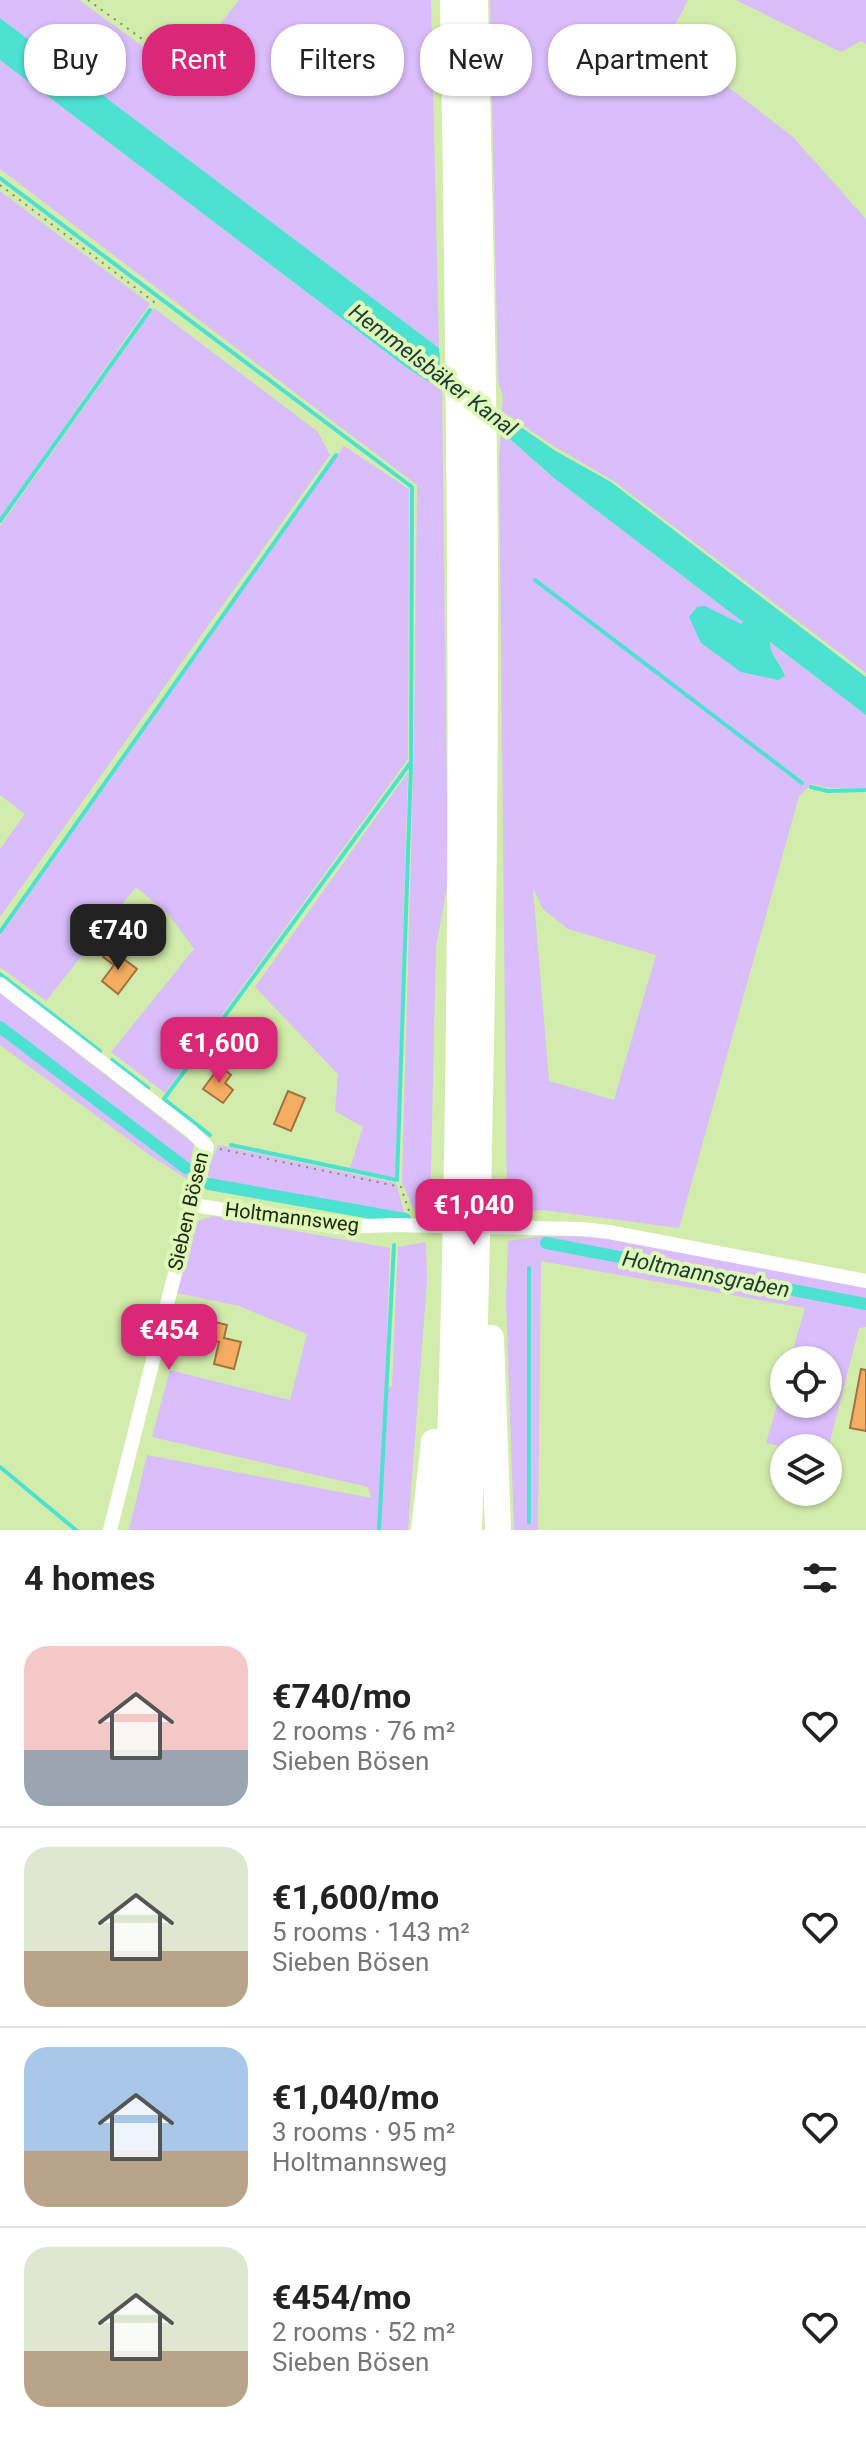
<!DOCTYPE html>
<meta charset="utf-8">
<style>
:root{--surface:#fff;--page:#f2f2f2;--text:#222;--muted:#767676;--line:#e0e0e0;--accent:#db2777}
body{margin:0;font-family:Roboto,sans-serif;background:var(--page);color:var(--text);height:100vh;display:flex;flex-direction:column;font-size:30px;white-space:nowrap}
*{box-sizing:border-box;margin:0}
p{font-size:26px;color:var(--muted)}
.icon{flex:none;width:44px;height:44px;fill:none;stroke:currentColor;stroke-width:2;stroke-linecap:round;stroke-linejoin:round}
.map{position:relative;height:1530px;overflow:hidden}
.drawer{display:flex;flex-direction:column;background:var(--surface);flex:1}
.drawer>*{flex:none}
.banner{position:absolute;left:24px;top:24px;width:818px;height:72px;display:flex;gap:16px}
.tools{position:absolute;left:770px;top:1346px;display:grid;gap:16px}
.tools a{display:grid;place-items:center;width:72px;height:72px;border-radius:50%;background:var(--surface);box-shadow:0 2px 6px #0004;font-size:40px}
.price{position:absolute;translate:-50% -68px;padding:0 18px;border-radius:16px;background:var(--accent);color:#fff;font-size:26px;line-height:52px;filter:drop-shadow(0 2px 4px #0008)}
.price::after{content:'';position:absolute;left:50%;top:48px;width:24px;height:18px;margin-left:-12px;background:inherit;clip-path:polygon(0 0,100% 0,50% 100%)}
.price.on{background:#222;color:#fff}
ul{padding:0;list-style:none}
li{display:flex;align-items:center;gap:24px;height:200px;padding:0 24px}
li+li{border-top:2px solid var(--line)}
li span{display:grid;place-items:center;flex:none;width:224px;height:160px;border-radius:24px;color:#555}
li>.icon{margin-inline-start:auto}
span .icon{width:96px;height:96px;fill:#fffc;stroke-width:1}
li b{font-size:34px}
h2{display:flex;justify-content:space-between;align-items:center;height:96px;padding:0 24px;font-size:34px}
.chip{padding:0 28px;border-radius:32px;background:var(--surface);box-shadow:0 2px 6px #0004;font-size:28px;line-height:72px}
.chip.on{background:var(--accent);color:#fff}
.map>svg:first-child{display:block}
.green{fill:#dabdfb;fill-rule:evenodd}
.water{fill:#4de1d2}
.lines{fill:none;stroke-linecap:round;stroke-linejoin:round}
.stream{stroke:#4de1d2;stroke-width:4}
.canal{stroke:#4de1d2;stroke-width:12}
.building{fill:#f5ad62;stroke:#a27342;stroke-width:2}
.path{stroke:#7f9163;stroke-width:2;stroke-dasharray:2 6;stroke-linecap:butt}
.street{stroke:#fff;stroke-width:14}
.highway{stroke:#fff;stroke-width:26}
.labels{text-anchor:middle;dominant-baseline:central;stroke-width:8;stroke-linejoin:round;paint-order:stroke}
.street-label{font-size:20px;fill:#202810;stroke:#dff9b8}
.water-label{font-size:22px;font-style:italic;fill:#213a37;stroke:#dff9b8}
</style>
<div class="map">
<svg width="866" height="1530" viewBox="0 0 866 1530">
<rect width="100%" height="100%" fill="#d2ecab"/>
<path class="green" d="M0,0H79L181,74L239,0H431L439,348L0,18Z
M490,0H688L667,40L792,136L866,219V673L615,482L552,445L502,411L503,396L498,381Z
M736,0H866V44L861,41L841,52Z
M0,60L407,368L442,390L448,880L436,947L430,1210L417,1216L402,1183L414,741L417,485L0,169Z
M0,191L150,304L0,518Z
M154,308L318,432L330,455L0,917V849L25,814L0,795V526Z
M501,431L554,478L743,622L741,624L726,618L741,672L785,676C781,662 771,655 768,641L866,715V788H830L812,784L799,796L679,1228L543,1210L507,1213L499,458ZM533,888L543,909L568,929L656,955L614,1100L549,1081Z
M344,446L409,489L408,759L165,1093L111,1052L194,949L170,916L136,887L46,1001L0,967V936Z
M408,772L396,1178L350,1168L363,1127L335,1111L338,1074L255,987Z
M0,993L194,1144L187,1179L151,1156L0,1045Z
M218,1145L396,1183L405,1215L212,1180L206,1173Z
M213,1216L390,1248L385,1390L392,1386L398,1247L426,1242L427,1281L408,1530H129L147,1455L371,1498L368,1487L152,1437L170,1370L290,1400L307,1334L239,1306L177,1293L198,1221Z
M542,1236L603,1237L866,1286V1327L859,1328L828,1449L787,1448L766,1443L784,1381V1404H828V1360H790L805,1308L541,1261L538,1530H514L506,1300L508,1241Z"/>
<path class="water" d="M0,18L439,348L442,390L407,368L0,60Z
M501,413L554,450L611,482L866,677V715L770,642C769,654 781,663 785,676L778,680L741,672L701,643L689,617L697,607L705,606L741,624L743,622L554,478L501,431Z"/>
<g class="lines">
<path class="stream" d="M0,178L412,487L411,762L164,1099L210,1135
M0,521L150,310
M535,580L802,783
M811,787L828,791L866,790
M0,932L336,455
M0,974L100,1051
M112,1060L148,1088
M231,1145L397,1180L411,765
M0,1467L76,1530
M529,1522V1268
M379,1530L394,1245"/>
<path class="canal" d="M0,1027L186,1168
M209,1184L405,1219
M546,1243L866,1304"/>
</g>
<path class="building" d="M132,909L149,921L133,942L116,930Z
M109,948L137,969L118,994L102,981L114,965L103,957Z
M220,1066L231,1075L225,1083L233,1090L223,1103L203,1089Z
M288,1091L305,1098L291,1131L274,1124Z
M215,1322L227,1325L224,1338L241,1342L234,1369L214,1364L219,1342L211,1340Z
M861,1369L866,1370V1431L850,1428Z"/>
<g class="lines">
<path class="path" d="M88,0L163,54
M0,185L158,305
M220,1149L401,1187L410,1214"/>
<path class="street" d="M0,984L191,1131L207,1147L110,1530
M193,1205L339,1227L394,1225L582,1229L609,1232L866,1281"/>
<path class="highway" d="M491,1338L498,1530
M424,1530L434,1442
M447,1530C466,1020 462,510 453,0
M469,1530C479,1207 486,884 485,561C484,374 479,187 475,0"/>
</g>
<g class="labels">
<g class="street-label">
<text transform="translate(188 1211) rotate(-77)">Sieben Bösen</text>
<text transform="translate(292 1217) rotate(7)">Holtmannsweg</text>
</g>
<g class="water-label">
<text transform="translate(433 370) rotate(37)">Hemmelsbäker Kanal</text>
<text transform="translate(706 1274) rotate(11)">Holtmannsgraben</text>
</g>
</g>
</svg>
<div class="tools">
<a><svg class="icon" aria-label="locate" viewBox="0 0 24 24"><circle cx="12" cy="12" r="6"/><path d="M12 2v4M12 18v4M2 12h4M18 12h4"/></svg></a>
<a><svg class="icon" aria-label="layers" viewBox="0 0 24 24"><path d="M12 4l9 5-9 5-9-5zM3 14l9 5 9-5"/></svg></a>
</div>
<b class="price on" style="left:118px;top:972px">€740</b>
<b class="price" style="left:219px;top:1085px">€1,600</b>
<b class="price" style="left:474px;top:1247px">€1,040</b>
<b class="price" style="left:169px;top:1372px">€454</b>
<div class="banner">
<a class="chip">Buy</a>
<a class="chip on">Rent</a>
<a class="chip">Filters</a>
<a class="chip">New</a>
<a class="chip">Apartment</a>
</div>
</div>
<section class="drawer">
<h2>4 homes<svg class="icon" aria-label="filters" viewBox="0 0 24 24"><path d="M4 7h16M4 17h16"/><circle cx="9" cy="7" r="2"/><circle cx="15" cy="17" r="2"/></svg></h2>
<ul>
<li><span style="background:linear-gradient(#f6c9c9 65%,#9aa5b1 0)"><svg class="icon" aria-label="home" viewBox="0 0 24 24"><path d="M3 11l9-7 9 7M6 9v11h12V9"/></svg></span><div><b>€740/mo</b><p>2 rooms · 76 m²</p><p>Sieben Bösen</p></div><svg class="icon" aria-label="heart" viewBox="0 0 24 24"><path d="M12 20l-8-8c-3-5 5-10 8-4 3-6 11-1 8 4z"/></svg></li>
<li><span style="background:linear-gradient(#dfe7d0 65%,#b9a48a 0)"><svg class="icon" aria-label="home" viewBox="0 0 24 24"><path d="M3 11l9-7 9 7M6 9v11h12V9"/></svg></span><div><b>€1,600/mo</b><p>5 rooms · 143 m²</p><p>Sieben Bösen</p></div><svg class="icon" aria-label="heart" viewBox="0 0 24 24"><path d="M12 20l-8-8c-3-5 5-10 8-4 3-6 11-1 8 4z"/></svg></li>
<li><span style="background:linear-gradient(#a9c7e8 65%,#b9a48a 0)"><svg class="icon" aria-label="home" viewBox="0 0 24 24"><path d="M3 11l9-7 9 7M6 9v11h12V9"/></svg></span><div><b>€1,040/mo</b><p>3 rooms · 95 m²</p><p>Holtmannsweg</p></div><svg class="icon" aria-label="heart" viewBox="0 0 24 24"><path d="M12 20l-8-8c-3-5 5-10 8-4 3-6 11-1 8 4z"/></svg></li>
<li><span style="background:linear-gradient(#dfe7d0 65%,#b9a48a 0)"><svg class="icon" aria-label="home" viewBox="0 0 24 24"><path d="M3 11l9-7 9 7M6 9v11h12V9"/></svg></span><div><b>€454/mo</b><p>2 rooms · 52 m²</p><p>Sieben Bösen</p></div><svg class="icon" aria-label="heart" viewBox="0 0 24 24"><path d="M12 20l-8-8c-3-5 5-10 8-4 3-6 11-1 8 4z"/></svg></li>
</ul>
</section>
